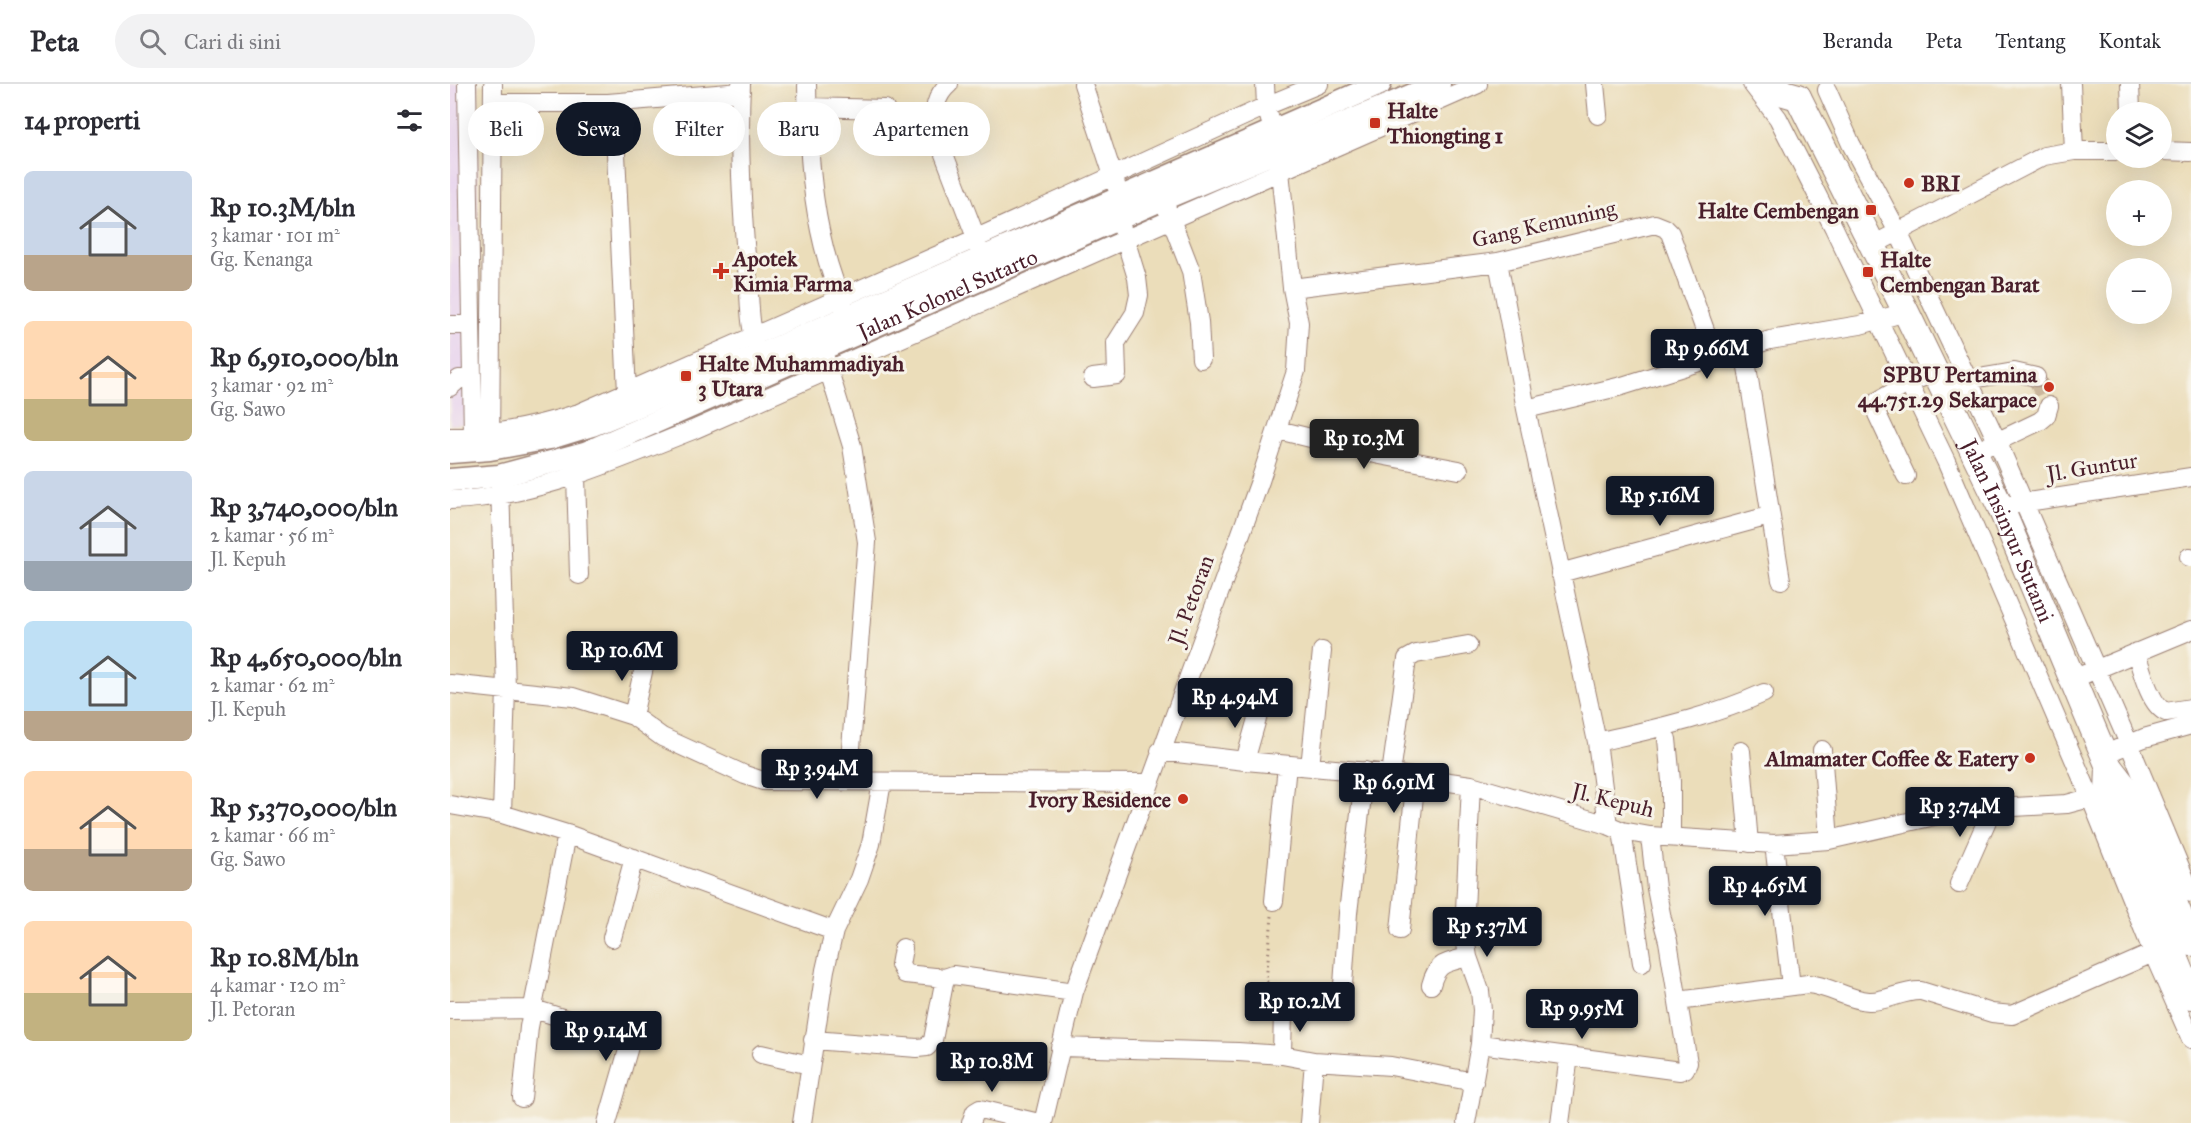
<!DOCTYPE html>
<html lang="id">
<meta charset="utf-8">
<style>
:root{--surface:#fff;--page:#f2f2f3;--text:#2b2b33;--muted:#7c7c81;--line:#e1e1e2;--accent:#111827}
body{margin:0;font-family:"IM FELL Great Primer",serif;background:var(--page);color:var(--text);height:100vh;display:flex;flex-direction:column;font-size:22px;white-space:nowrap}
*{box-sizing:border-box;margin:0}
p{font-size:20px;color:var(--muted)}
.icon{flex:none;width:33px;height:33px;fill:none;stroke:currentColor;stroke-width:2;stroke-linecap:round;stroke-linejoin:round}
.map{position:relative;flex:1;overflow:hidden}
.side{display:flex;flex-direction:column;background:var(--surface);width:450px}
.side>*{flex:none}
.banner{position:absolute;left:18px;top:18px;width:570px;height:54px;display:flex;gap:12px}
.buttons{position:absolute;left:1656px;top:18px;display:grid;gap:12px}
.buttons a{display:grid;place-items:center;width:66px;height:66px;border-radius:50%;background:var(--surface);box-shadow:0 6px 24px #0002;font-size:30px}
.price{position:absolute;translate:-50% -51px;padding:0 14px;border-radius:6px;background:var(--accent);color:#fff;font-size:20px;line-height:39px;filter:drop-shadow(0 2px 3px #0008)}
.price::after{content:'';position:absolute;left:50%;top:36px;width:18px;height:14px;margin-left:-9px;background:inherit;clip-path:polygon(0 0,100% 0,50% 100%)}
.price.on{background:#222;color:#fff}
ul{padding:0;list-style:none}
li{display:flex;align-items:center;gap:18px;height:150px;padding:0 24px}
li span{display:grid;place-items:center;flex:none;width:168px;height:120px;border-radius:9px;color:#555}
li>.icon{margin-inline-start:auto}
span .icon{width:72px;height:72px;fill:#fffc;stroke-width:1}
li b{font-size:26px}
h2{display:flex;justify-content:space-between;align-items:center;height:72px;padding:0 24px;font-size:26px}
.chip{padding:0 21px;border-radius:27px;background:var(--surface);box-shadow:0 6px 24px #0002;font-size:21px;line-height:54px}
.chip.on{background:var(--accent);color:#fff}
header{display:flex;align-items:center;gap:36px;box-sizing:border-box;height:84px;padding:0 30px;background:var(--surface);border-bottom:2px solid var(--line)}
header strong{font-size:28px}
nav{display:flex;gap:33px;margin-inline-start:auto;font-size:21px}
.search{width:420px;height:54px;background:var(--page);display:flex;align-items:center;gap:15px;box-sizing:border-box;padding:0 21px;border-radius:33px;color:var(--muted);font-size:22px}
main{display:flex;flex:1;min-height:0}
.map>svg:first-child{display:block}
.built{fill:#e7d2ef}
.lines{fill:none;stroke-linecap:round;stroke-linejoin:round}
.minor-tunnel{stroke:#cbb79d;stroke-width:18;stroke-dasharray:18 9;stroke-linecap:butt}
.minor-casing{stroke:#9a7e72;stroke-width:20}
.major-casing{stroke:#9a7e72;stroke-width:25}
.highway-casing{stroke:#9a7e72;stroke-width:28}
.path{stroke:#9a7e72;stroke-width:3;stroke-dasharray:1.5 4.5;stroke-linecap:butt}
.minor{stroke:#fff;stroke-width:18}
.major{stroke:#fff;stroke-width:22}
.highway{stroke:#fff;stroke-width:26}
.poi-dot{fill:#c8321e;stroke:#f7f3e8;stroke-width:2}
.labels{text-anchor:middle;dominant-baseline:central;stroke-width:6;stroke-linejoin:round;paint-order:stroke}
.poi-label{font-size:22px;font-weight:bold;fill:#4a1f2b;stroke:#f7f3e8;text-anchor:start}
.street-label{font-size:22px;fill:#4a1f2b;stroke:#f7f3e8}
</style>
<header>
<strong>Peta</strong>
<div class="search"><svg class="icon" aria-label="search" viewBox="0 0 24 24"><circle cx="10" cy="10" r="6"/><path d="M15 15l6 6"/></svg>Cari di sini</div>
<nav><a>Beranda</a><a>Peta</a><a>Tentang</a><a>Kontak</a></nav>
</header>
<main>
<section class="side">
<h2>14 properti<svg class="icon" aria-label="filters" viewBox="0 0 24 24"><path d="M4 7h16M4 17h16"/><circle cx="9" cy="7" r="2"/><circle cx="15" cy="17" r="2"/></svg></h2>
<ul>
<li><span style="background:linear-gradient(#c9d6e8 70%,#b9a48a 0)"><svg class="icon" aria-label="home" viewBox="0 0 24 24"><path d="M3 11l9-7 9 7M6 9v11h12V9"/></svg></span><div><b>Rp 10.3M/bln</b><p>3 kamar · 101 m²</p><p>Gg. Kenanga</p></div></li>
<li><span style="background:linear-gradient(#ffd9b3 65%,#c2b280 0)"><svg class="icon" aria-label="home" viewBox="0 0 24 24"><path d="M3 11l9-7 9 7M6 9v11h12V9"/></svg></span><div><b>Rp 6,910,000/bln</b><p>3 kamar · 92 m²</p><p>Gg. Sawo</p></div></li>
<li><span style="background:linear-gradient(#c9d6e8 75%,#9aa5b1 0)"><svg class="icon" aria-label="home" viewBox="0 0 24 24"><path d="M3 11l9-7 9 7M6 9v11h12V9"/></svg></span><div><b>Rp 3,740,000/bln</b><p>2 kamar · 56 m²</p><p>Jl. Kepuh</p></div></li>
<li><span style="background:linear-gradient(#bfe0f5 75%,#b9a48a 0)"><svg class="icon" aria-label="home" viewBox="0 0 24 24"><path d="M3 11l9-7 9 7M6 9v11h12V9"/></svg></span><div><b>Rp 4,650,000/bln</b><p>2 kamar · 62 m²</p><p>Jl. Kepuh</p></div></li>
<li><span style="background:linear-gradient(#ffd9b3 65%,#b9a48a 0)"><svg class="icon" aria-label="home" viewBox="0 0 24 24"><path d="M3 11l9-7 9 7M6 9v11h12V9"/></svg></span><div><b>Rp 5,370,000/bln</b><p>2 kamar · 66 m²</p><p>Gg. Sawo</p></div></li>
<li><span style="background:linear-gradient(#ffd9b3 60%,#c2b280 0)"><svg class="icon" aria-label="home" viewBox="0 0 24 24"><path d="M3 11l9-7 9 7M6 9v11h12V9"/></svg></span><div><b>Rp 10.8M/bln</b><p>4 kamar · 120 m²</p><p>Jl. Petoran</p></div></li>
</ul>
</section>
<div class="map">
<svg width="1741" height="1039" viewBox="0 0 1741 1039">
<rect width="100%" height="100%" fill="#f7f3e8"/>
<filter id="ink" filterUnits="userSpaceOnUse"><feTurbulence type="fractalNoise" baseFrequency=".0167" numOctaves="2"/><feDisplacementMap in="SourceGraphic" scale="12" xChannelSelector="R" yChannelSelector="G"/><feConvolveMatrix kernelMatrix="1 2 1 2 8 2 1 2 1" color-interpolation-filters="sRGB"/></filter>
<filter id="wash" filterUnits="userSpaceOnUse"><feTurbulence type="fractalNoise" baseFrequency=".008" numOctaves="4" result="noise"/><feDisplacementMap in="SourceGraphic" scale="24" xChannelSelector="R" yChannelSelector="G"/><feGaussianBlur stdDeviation="1.35" result="paint"/><feColorMatrix in="noise" values="0 0 0 0 0 0 0 0 0 0 0 0 0 0 0 0 0 1.4 0 .05"/><feComposite in="paint" operator="in"/></filter>
<g filter="url(#wash)">
<rect width="100%" height="100%" fill="#ebddba"/>
<path class="built" d="M0,0H28L27,339L0,341Z"/>
</g>
<g filter="url(#ink)">
<g class="lines">
<path class="minor-tunnel" d="M1586,293L1599,322"/>
<g class="minor-casing">
<path id="minor" d="M17,0L23,352
M291,0C288,65 292,130 298,195C300,217 299,242 307,263
M357,0C358,75 363,155 395,224
M499,0C485,12 484,26 484,44L530,164
M633,0L667,104
M815,0L816,22L823,46
M1145,0L1148,31
M1302,0L1328,34L1384,144L1496,377L1641,715L1703,869L1741,955
M1621,0L1624,67
M1680,0L1681,28
M1377,6L1401,60L1448,148L1547,357L1679,660L1741,809
M43,19H158L291,8
M357,23L435,25
M1712,67L1741,68
M166,69L177,309L182,319
M717,125L741,187L749,238L751,275
M1421,162L1594,72L1624,67H1666
M1048,178L1076,325L1147,658L1158,741
M842,204L1048,178L1205,140L1215,144L1220,149L1265,274
M0,241H20
M1294,264L1331,496
M375,274L402,362L417,458L401,664
M643,294L667,291L666,259L685,229L689,211L687,194L672,145
M1505,298L1564,288L1586,293
M0,303L9,295L22,294
M1076,325L1172,302L1320,256L1410,241L1456,228
M828,346L930,371L1009,386
M0,353C46,351 85,343 129,329L527,154L816,22L869,0
M40,363L43,0
M1523,369L1590,337L1596,332L1599,322
M126,392L129,491
M1456,392L1427,330L1428,317L1459,299L1485,288
M0,416C85,414 164,377 243,346L1028,0
M1564,420L1741,393
M1739,473H1741
M1110,489L1319,432
M1686,568C1691,584 1700,622 1716,628L1741,624
M1635,590L1741,546
M0,600L123,613L183,632L212,653L295,691L313,697L699,699
M183,632L197,570
M1217,655L1221,697V753
M1147,658C1203,645 1261,633 1314,609
M1372,666L1379,756
M710,667L795,677L941,690L1021,701L1158,741L1172,747L1200,752L1324,760L1379,756L1511,726L1617,720L1651,711
M1291,667L1299,759
M1655,670L1694,654L1741,641
M795,677L810,624
M860,683L872,567
M941,690L957,575L966,570L1018,561
M0,721L52,730L56,605L50,400
M52,730L117,750L384,847
M1172,747L1192,879
M1324,760L1341,902
M1509,800L1543,723
M824,817L837,681
M950,846L966,693
M162,854L184,774
M453,864L450,881L455,890L495,894L503,891L624,908
M893,901L898,829L915,687
M981,901C987,878 996,879 1018,873
M1228,917L1358,900C1380,902 1398,916 1419,917C1437,918 1452,906 1471,907L1542,929L1562,931L1712,865
M0,926L84,925L182,956
M363,956L467,964L477,963L483,956L495,894
M1030,960L1230,987L1235,985L1238,979L1218,857L1212,835L1206,804L1200,752
M610,963L788,968L832,971L864,977L941,982L1024,998
M311,970L360,981
M832,971L833,926
M72,1014L79,943L117,750
M157,1039L180,959L182,956L193,953
M352,1039L375,886L384,847L409,795L421,760L432,698
M521,1039L525,1028L530,1025L589,1039
M593,1039L624,908L810,397L846,287L849,239L842,204L830,87L826,77
M859,1039L864,977
M1016,1039L1030,960L1032,926L1030,907L1018,873L1014,847L1021,701
M1110,1039L1119,972"/>
</g>
<g class="major-casing">
<g id="major">
<path d="M0,368L40,365L100,354L142,341L310,271L930,0"/>
<path id="s1" d="M0,396L49,392L135,369L713,115L989,0"/>
</g>
</g>
<g class="highway-casing">
<g id="highway">
<path d="M1324,0L1334,9L1348,13"/>
<path id="s2" d="M1348,13L1456,228L1550,422L1659,683L1676,705L1741,859"/>
<path d="M1659,683L1658,709L1741,912"/>
</g>
</g>
<path class="path" d="M822,832L816,897L832,909"/>
<use href="#minor" class="minor"/>
<use href="#major" class="major"/>
<use href="#highway" class="highway"/>
</g>
</g>
<g class="poi-dot">
<rect x="919" y="33" width="12" height="12" rx="3"/>
<circle cx="1459" cy="99" r="6"/>
<rect x="1415" y="120" width="12" height="12" rx="3"/>
<path d="M268 178h6v6h6v6h-6v6h-6v-6h-6v-6h6z"/>
<rect x="1412" y="182" width="12" height="12" rx="3"/>
<rect x="230" y="286" width="12" height="12" rx="3"/>
<circle cx="1599" cy="303" r="6"/>
<circle cx="1580" cy="674" r="6"/>
<circle cx="733" cy="715" r="6"/>
</g>
<g class="labels">
<g class="poi-label">
<text x="937" y="26">Halte<tspan x="937" dy="25">Thiongting 1</tspan></text>
<text x="1471" y="99">BRI</text>
<text x="1409" y="126" text-anchor="end">Halte Cembengan</text>
<text x="283" y="174">Apotek<tspan x="283" dy="25">Kimia Farma</tspan></text>
<text x="1430" y="175">Halte<tspan x="1430" dy="25">Cembengan Barat</tspan></text>
<text x="248" y="279">Halte Muhammadiyah<tspan x="248" dy="25">3 Utara</tspan></text>
<text x="1587" y="290" text-anchor="end">SPBU Pertamina<tspan x="1587" dy="25">44.751.29 Sekarpace</tspan></text>
<text x="1568" y="674" text-anchor="end">Almamater Coffee &amp; Eatery</text>
<text x="721" y="715" text-anchor="end">Ivory Residence</text>
</g>
<g class="street-label">
<text transform="translate(1094 140) rotate(-13)">Gang Kemuning</text>
<text stroke="none"><textPath href="#s1" startOffset="534">Jalan Kolonel Sutarto</textPath></text>
<text transform="translate(1642 383) rotate(-9)">Jl. Guntur</text>
<text stroke="none"><textPath href="#s2" startOffset="482">Jalan Insinyur Sutami</textPath></text>
<text transform="translate(741 516) rotate(-70)">Jl. Petoran</text>
<text transform="translate(1163 716) rotate(14)">Jl. Kepuh</text>
</g>
</g>
</svg>
<div class="buttons">
<a><svg class="icon" aria-label="layers" viewBox="0 0 24 24"><path d="M12 4l9 5-9 5-9-5zM3 14l9 5 9-5"/></svg></a>
<a>+</a>
<a>−</a>
</div>
<b class="price" style="left:1257px;top:296px">Rp 9.66M</b>
<b class="price on" style="left:914px;top:386px">Rp 10.3M</b>
<b class="price" style="left:1210px;top:443px">Rp 5.16M</b>
<b class="price" style="left:172px;top:598px">Rp 10.6M</b>
<b class="price" style="left:785px;top:645px">Rp 4.94M</b>
<b class="price" style="left:367px;top:716px">Rp 3.94M</b>
<b class="price" style="left:944px;top:730px">Rp 6.91M</b>
<b class="price" style="left:1510px;top:754px">Rp 3.74M</b>
<b class="price" style="left:1315px;top:833px">Rp 4.65M</b>
<b class="price" style="left:1037px;top:874px">Rp 5.37M</b>
<b class="price" style="left:850px;top:949px">Rp 10.2M</b>
<b class="price" style="left:1132px;top:956px">Rp 9.95M</b>
<b class="price" style="left:156px;top:978px">Rp 9.14M</b>
<b class="price" style="left:542px;top:1009px">Rp 10.8M</b>
<div class="banner">
<a class="chip">Beli</a>
<a class="chip on">Sewa</a>
<a class="chip">Filter</a>
<a class="chip">Baru</a>
<a class="chip">Apartemen</a>
</div>
</div>
</main>
